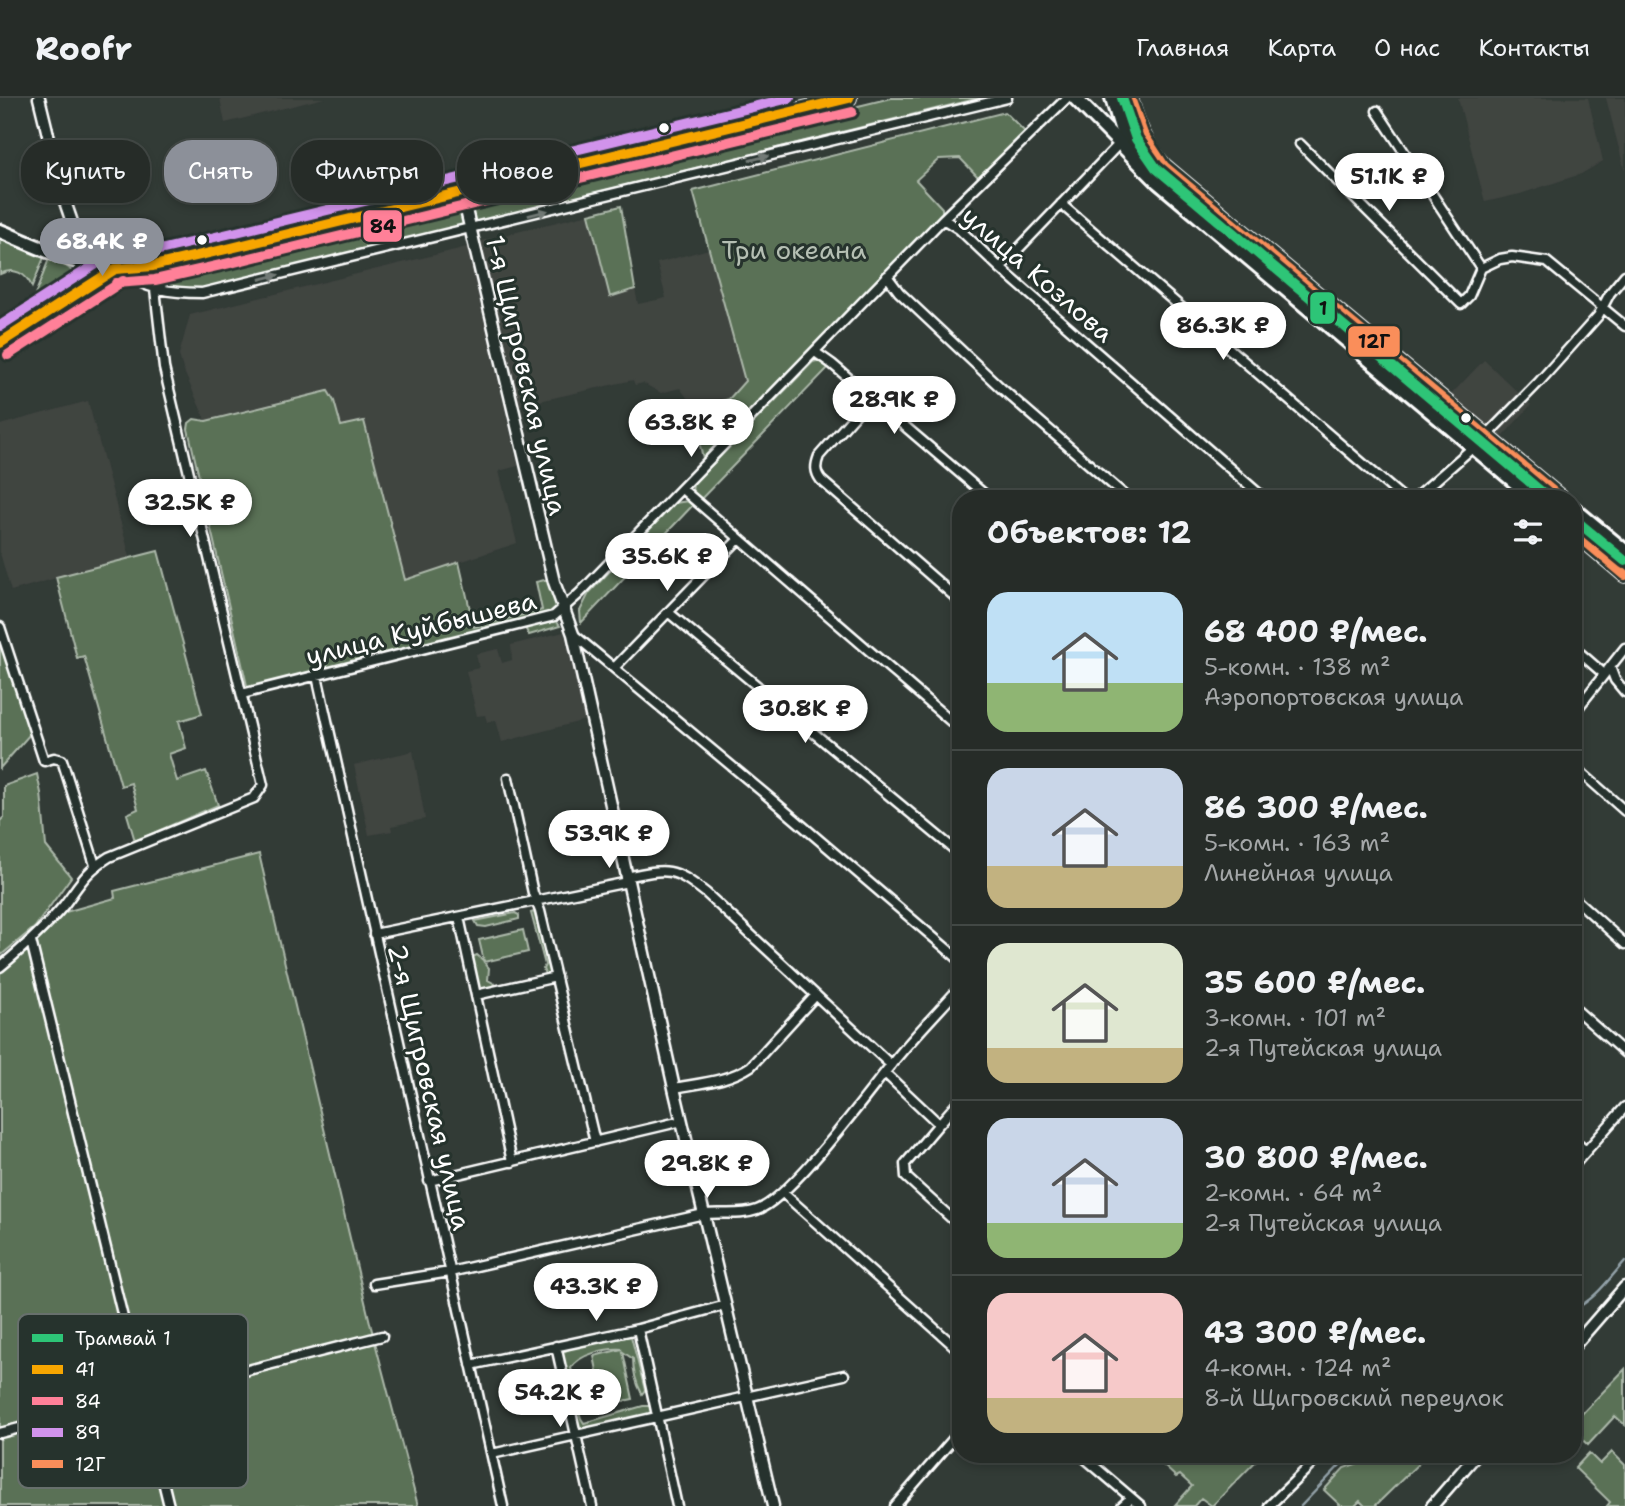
<!DOCTYPE html>
<html lang="ru">
<meta charset="utf-8">
<style>
:root{--surface:#262c28;--page:#323834;--text:#f1f3f6;--muted:#a4a7a8;--line:#424845;--accent:#8c9099}
body{margin:0;font-family:"Shantell Sans",sans-serif;background:var(--page);color:var(--text);height:100vh;display:flex;flex-direction:column;font-size:26px;white-space:nowrap}
*{box-sizing:border-box;margin:0}
p{font-size:23px;color:var(--muted)}
.icon{flex:none;width:38px;height:38px;fill:none;stroke:currentColor;stroke-width:2;stroke-linecap:round;stroke-linejoin:round}
.map{position:relative;flex:1;overflow:hidden}
.details{position:absolute;left:952px;top:392px;width:630px;height:973px;display:flex;flex-direction:column;background:var(--surface);border-radius:28px;box-shadow:0 4px 10px #0003,0 0 0 2px var(--line)}
.details>*{flex:none}
.guide{position:absolute;left:21px;top:42px;width:665px;height:63px;display:flex;gap:14px}
.price{position:absolute;translate:-50% -60px;padding:0 16px;border-radius:24px;background:#fff;color:#222;font-size:23px;line-height:46px;filter:drop-shadow(0 2px 4px #0008)}
.price::after{content:'';position:absolute;left:50%;top:42px;width:21px;height:16px;margin-left:-10px;background:inherit;clip-path:polygon(0 0,100% 0,50% 100%)}
.price.selected{background:var(--accent);color:#fff}
ul{padding:0;list-style:none}
li{display:flex;align-items:center;gap:21px;height:175px;padding:0 35px}
li+li{border-top:2px solid var(--line)}
li span{display:grid;place-items:center;flex:none;width:196px;height:140px;border-radius:21px;color:#555}
li>.icon{margin-inline-start:auto}
span .icon{width:84px;height:84px;fill:#fffc;stroke-width:1}
li b{font-size:30px}
h2{display:flex;justify-content:space-between;align-items:center;height:84px;padding:0 35px;font-size:30px}
.pill{padding:0 24px;border-radius:28px;background:var(--surface);box-shadow:0 4px 10px #0003,0 0 0 2px var(--line);font-size:24px;line-height:63px}
.pill.selected{background:var(--accent);color:#fff}
header{display:flex;align-items:center;gap:42px;box-sizing:border-box;height:98px;padding:0 35px;background:var(--surface);border-bottom:2px solid var(--line)}
header strong{font-size:33px}
nav{display:flex;gap:38px;margin-inline-start:auto;font-size:24px}
.map>svg:first-child{display:block}
.built{fill:#414441}
.green{fill:#5a7156;stroke:#acb8aa;stroke-width:2}
.lines{fill:none;stroke-linecap:round;stroke-linejoin:round}
.stream{stroke:#94a3aa;stroke-width:2.5}
.minor-casing{stroke:#fff;stroke-width:13}
.tertiary-casing{stroke:#fff;stroke-width:15}
.secondary-casing{stroke:#fff;stroke-width:16}
.primary-casing{stroke:#fff;stroke-width:18}
.minor{stroke:#26332d;stroke-width:8}
.tertiary{stroke:#26332d;stroke-width:10}
.secondary{stroke:#26332d;stroke-width:10}
.primary{stroke:#26332d;stroke-width:12}
.bus-1-casing{stroke:#26332d;stroke-width:16}
.bus-2-casing{stroke:#26332d;stroke-width:16}
.bus-3-casing{stroke:#26332d;stroke-width:16}
.bus-4-casing{stroke:#26332d;stroke-width:16}
.bus-1{stroke:#f7a600;stroke-width:10}
.bus-2{stroke:#ff8098;stroke-width:10}
.bus-3{stroke:#d193ec;stroke-width:10}
.bus-4{stroke:#fa8e5a;stroke-width:10}
.tram-1-casing{stroke:#26332d;stroke-width:16}
.tram-1{stroke:#2dc577;stroke-width:10}
.oneway{fill:#727a76}
.bus-dot{fill:#fff;stroke:#26332d;stroke-width:2.5}
.labels{text-anchor:middle;dominant-baseline:central;stroke-width:6;stroke-linejoin:round;paint-order:stroke}
.park-label{font-size:26px;fill:#b5bfb3;stroke:#26332d}
.street-label{font-size:26px;fill:#fff;stroke:#26332d}
.key{fill:#26332d;stroke:#67706c;stroke-width:2}
.key-label{font-size:19px;fill:#fff}
.line-badge{stroke:#26332d;stroke-width:2.5}
.pale-badge-label{font-size:19px;text-anchor:middle;font-weight:bold;fill:#111}
</style>
<header>
<strong>Roofr</strong>
<nav><a>Главная</a><a>Карта</a><a>О нас</a><a>Контакты</a></nav>
</header>
<div class="map">
<svg width="1625" height="1408" viewBox="0 0 1625 1408">
<rect width="100%" height="100%" fill="#323b36"/>
<filter id="ink" filterUnits="userSpaceOnUse"><feTurbulence type="fractalNoise" baseFrequency=".0143" numOctaves="2"/><feDisplacementMap in="SourceGraphic" scale="14" xChannelSelector="R" yChannelSelector="G"/><feConvolveMatrix kernelMatrix="1 2 1 2 8 2 1 2 1" color-interpolation-filters="sRGB"/></filter>
<g filter="url(#ink)">
<path class="built" d="M220,0H324L225,25Z
M1458,0H1588L1603,63L1581,76L1520,96L1485,104Z
M1606,0H1625V71L1624,70Z
M589,116L610,199L635,191L638,206L666,200L657,165L709,151L745,283L729,301L691,311L688,301L680,290L661,295L643,285L635,287L633,282L517,308L481,143Z
M467,149L518,368L499,373L517,445L405,482L386,412L341,329L334,303L328,293L206,323L183,271L179,257L190,217Z
M1484,262L1531,307L1493,349L1442,306Z
M88,303L130,459L11,493L0,455V327Z
M564,534L585,622L502,644L496,622L487,624L485,617L477,618L466,573L479,570L476,556L498,551L502,565L512,562L511,547Z
M413,653L425,721L391,728L392,733L369,737L354,667Z"/>
<path class="green" d="M891,0H980L476,124L473,122L469,106L476,101Z
M1005,14L1026,35L979,80L960,60L939,61L916,82L942,110V116L703,360L691,311L729,301L745,283L693,93Z
M455,106L461,110L463,128L197,193H183L144,183L148,180Z
M621,108L635,191L610,199L589,116Z
M0,138L45,157L32,189C26,175 14,169 0,176Z
M49,161C62,166 76,169 74,185L67,193L42,210L35,197Z
M821,262L830,268L699,403L692,394L693,386L813,264Z
M328,293L334,303L341,328L364,323L405,482L459,464L474,529L542,512L536,484L549,481L557,506L554,514L248,592L188,331L189,325L194,321L206,323Z
M1487,345L1553,401H1542L1482,351Z
M688,403L693,407L581,525L580,513L589,495L675,405Z
M1573,418L1625,461V471L1573,427Z
M158,453L202,616L179,623L186,650L169,656L177,683L206,673L218,707L135,743L127,716L138,711L131,685L121,688L84,558L77,560L56,479Z
M0,522L31,635L0,670Z
M556,523L560,528L529,537L525,530Z
M37,676L41,695L46,748L71,779L35,829L0,858V723L4,719V688Z
M259,756L371,1229L418,1408H0V873L31,848L62,815L115,800L114,793Z
M534,814L551,875L550,879H546L543,871L545,867L531,815Z
M515,815L519,817V821L486,829L478,828L475,823Z
M523,832L528,854L484,864L489,870L488,882L495,886V891L480,895L477,891L470,860L477,857L484,863L479,842Z
M631,1238L645,1292L642,1296C636,1285 633,1273 633,1261L623,1254L633,1301L604,1307L594,1258L622,1251C607,1250 579,1256 571,1270C573,1278 576,1285 578,1292C580,1303 576,1316 584,1325L643,1308H650L651,1315L581,1333L576,1329L562,1258L563,1254L571,1250Z
M1625,1271V1327L1615,1318L1588,1347L1573,1333V1325Z
M1612,1354L1625,1367V1408H1607L1610,1404L1575,1370L1589,1355L1600,1366Z
M1151,1356H1263L1212,1408L1201,1400L1194,1408H1174L1192,1388L1180,1377L1176,1379Z
M1371,1356H1414L1421,1363L1375,1408H1365L1360,1403L1355,1408H1341L1324,1392L1344,1370L1365,1363Z"/>
<g class="lines">
<path class="stream" d="M1573,1212C1596,1201 1609,1181 1625,1163
M1301,1408L1342,1365L1364,1356"/>
<g class="minor-casing">
<path id="minor" d="M1300,46L1461,206L1469,198L1481,170L1377,13
M1061,106L1404,401
M943,121L959,131L1000,170L1265,401
M1000,170L1119,46
M1481,170L1500,161L1512,159L1547,164L1625,228
M118,173C147,191 168,195 202,195L1007,0
M887,178L899,194L1001,290L1129,401
M815,254L832,266L990,401
M871,299L819,358C815,368 815,374 821,382L961,504
M682,391L961,632
M1414,401L1486,338L1539,284L1598,218L1610,195L1625,177
M668,514L961,757
M0,529L44,663L54,660L62,662L95,767
M573,536L770,700L961,863
M1573,549L1604,576
M615,569L739,441
M1610,569L1615,582L1625,594
M317,578L503,1408
M242,596L554,518L579,496L943,121L1067,0
M1573,616L1625,550
M1573,667L1625,713
M508,680L533,795L540,813L595,1044
M626,779C668,770 673,769 706,795L891,967
M1573,799L1625,846
M459,819L512,1064
M374,836L628,784
M31,843L169,1408
M0,869C23,850 45,830 64,807C80,786 85,774 109,759L254,700L263,687L164,270L155,191
M476,897L556,879
M1573,909L1625,955
M885,975L939,1026L961,1001
M674,990C701,985 729,983 751,968L816,897
M939,1026L905,1066L906,1079L961,1129
M1573,1042L1586,1053
M1573,1068L1625,1009
M429,1083L682,1023
M783,1095L961,1254
M374,1186L450,1174L704,1116C721,1114 741,1118 757,1112C791,1100 864,1000 890,968C912,940 937,915 961,888
M638,1231L677,1408
M556,1248L592,1408
M471,1267L638,1231L726,1207
M0,1335L382,1238
M492,1356L844,1277
M1080,1356L1141,1408
M1300,1356L1311,1367
M895,1408L961,1332
M1122,1408L1131,1400
M1269,1408L1322,1356"/>
</g>
<g class="tertiary-casing">
<path id="tertiary" d="M39,0L63,98L86,165L87,177L83,192
M462,95L554,484L573,536L674,990L773,1408
M0,245L115,171
M1573,1249L1625,1189
M1432,1408L1477,1356"/>
</g>
<g class="secondary-casing">
<path id="secondary" d="M1111,0L1120,30L1133,56"/>
</g>
<g class="primary-casing">
<path id="primary" d="M1075,0L1158,84L1535,401
M1130,0C1137,26 1146,48 1164,68L1562,401
M0,133C36,148 75,167 115,171C127,172 140,170 153,168L849,0
M1573,410L1625,453
M1573,433L1625,477"/>
</g>
<use href="#minor" class="minor"/>
<use href="#tertiary" class="tertiary"/>
<use href="#secondary" class="secondary"/>
<use href="#primary" class="primary"/>
<g class="bus-1-casing">
<path id="bus-1" d="M115,171L153,168L231,150L849,0
M0,245L115,171"/>
</g>
<g class="bus-2-casing">
<path id="bus-2" d="M116,185L155,182L234,164L852,14
M8,257L123,183"/>
</g>
<g class="bus-3-casing">
<path id="bus-3" d="M114,157L151,154L228,136L790,0
M0,228L107,159"/>
</g>
<g class="bus-4-casing">
<path id="bus-4" d="M1130,0L1143,36L1164,68L1562,401
M1573,433L1625,477"/>
</g>
<use href="#bus-1" class="bus-1"/>
<use href="#bus-2" class="bus-2"/>
<use href="#bus-3" class="bus-3"/>
<use href="#bus-4" class="bus-4"/>
<g class="tram-1-casing">
<path id="tram-1" d="M1122,0L1136,41L1156,70L1550,401
M1573,420L1625,463"/>
</g>
<use href="#tram-1" class="tram-1"/>
</g>
<defs><path id="oneway-solid" d="M-6-.8H1V-3.2L6.5 0L1 3.2V.8H-6Z" transform="scale(1.75)"/></defs>
<g class="oneway">
<use href="#oneway-solid" transform="translate(759 60) rotate(-14)"/>
<use href="#oneway-solid" transform="translate(538 115) rotate(-14)"/>
<use href="#oneway-solid" transform="translate(269 179) rotate(-14)"/>
</g>
</g>
<g class="bus-dot">
<circle cx="664" cy="30" r="6"/>
<circle cx="202" cy="142" r="6"/>
<circle cx="1466" cy="320" r="6"/>
</g>
<g class="labels">
<g class="park-label">
<text x="794" y="151">Три океана</text>
</g>
<g class="street-label">
<text transform="translate(1038 176) rotate(41)">улица Козлова</text>
<text transform="translate(527 277) rotate(77)">1-я Щигровская улица</text>
<text transform="translate(421 530) rotate(-14)">улица Куйбышева</text>
<text transform="translate(430 989) rotate(77)">2-я Щигровская улица</text>
</g>
</g>
<rect x="18" y="1216" width="230" height="174" rx="10" class="key"/>
<rect x="32" y="1236" width="31" height="8" fill="#2dc577"/>
<rect x="32" y="1267" width="31" height="9" fill="#f7a600"/>
<rect x="32" y="1299" width="31" height="8" fill="#ff8098"/>
<rect x="32" y="1330" width="31" height="9" fill="#d193ec"/>
<rect x="32" y="1362" width="31" height="8" fill="#fa8e5a"/>
<g class="key-label">
<text x="75" y="1247">Трамвай 1</text>
<text x="75" y="1278">41</text>
<text x="75" y="1310">84</text>
<text x="75" y="1341">89</text>
<text x="75" y="1373">12Г</text>
</g>
<g class="line-badge">
<rect x="362" y="111" width="41" height="34" rx="7" fill="#ff8098"/>
<rect x="1309" y="193" width="27" height="34" rx="7" fill="#2dc577"/>
<rect x="1347" y="227" width="54" height="33" rx="7" fill="#fa8e5a"/>
</g>
<g class="pale-badge-label">
<text x="383" y="135">84</text>
<text x="1323" y="217">1</text>
<text x="1374" y="250">12Г</text>
</g>
</svg>
<b class="price" style="left:1389px;top:115px">51.1K ₽</b>
<b class="price selected" style="left:102px;top:180px">68.4K ₽</b>
<b class="price" style="left:1223px;top:264px">86.3K ₽</b>
<b class="price" style="left:894px;top:338px">28.9K ₽</b>
<b class="price" style="left:691px;top:361px">63.8K ₽</b>
<b class="price" style="left:190px;top:441px">32.5K ₽</b>
<b class="price" style="left:667px;top:495px">35.6K ₽</b>
<b class="price" style="left:805px;top:647px">30.8K ₽</b>
<b class="price" style="left:609px;top:772px">53.9K ₽</b>
<b class="price" style="left:707px;top:1102px">29.8K ₽</b>
<b class="price" style="left:596px;top:1225px">43.3K ₽</b>
<b class="price" style="left:560px;top:1331px">54.2K ₽</b>
<div class="guide">
<a class="pill">Купить</a>
<a class="pill selected">Снять</a>
<a class="pill">Фильтры</a>
<a class="pill">Новое</a>
</div>
<section class="details">
<h2>Объектов: 12<svg class="icon" aria-label="filters" viewBox="0 0 24 24"><path d="M4 7h16M4 17h16"/><circle cx="9" cy="7" r="2"/><circle cx="15" cy="17" r="2"/></svg></h2>
<ul>
<li><span style="background:linear-gradient(#bfe0f5 65%,#8fb573 0)"><svg class="icon" aria-label="home" viewBox="0 0 24 24"><path d="M3 11l9-7 9 7M6 9v11h12V9"/></svg></span><div><b>68 400 ₽/мес.</b><p>5-комн. · 138 m²</p><p>Аэропортовская улица</p></div></li>
<li><span style="background:linear-gradient(#c9d6e8 70%,#c2b280 0)"><svg class="icon" aria-label="home" viewBox="0 0 24 24"><path d="M3 11l9-7 9 7M6 9v11h12V9"/></svg></span><div><b>86 300 ₽/мес.</b><p>5-комн. · 163 m²</p><p>Линейная улица</p></div></li>
<li><span style="background:linear-gradient(#dfe7d0 75%,#c2b280 0)"><svg class="icon" aria-label="home" viewBox="0 0 24 24"><path d="M3 11l9-7 9 7M6 9v11h12V9"/></svg></span><div><b>35 600 ₽/мес.</b><p>3-комн. · 101 m²</p><p>2-я Путейская улица</p></div></li>
<li><span style="background:linear-gradient(#c9d6e8 75%,#8fb573 0)"><svg class="icon" aria-label="home" viewBox="0 0 24 24"><path d="M3 11l9-7 9 7M6 9v11h12V9"/></svg></span><div><b>30 800 ₽/мес.</b><p>2-комн. · 64 m²</p><p>2-я Путейская улица</p></div></li>
<li><span style="background:linear-gradient(#f6c9c9 75%,#c2b280 0)"><svg class="icon" aria-label="home" viewBox="0 0 24 24"><path d="M3 11l9-7 9 7M6 9v11h12V9"/></svg></span><div><b>43 300 ₽/мес.</b><p>4-комн. · 124 m²</p><p>8-й Щигровский переулок</p></div></li>
</ul>
</section>
</div>
